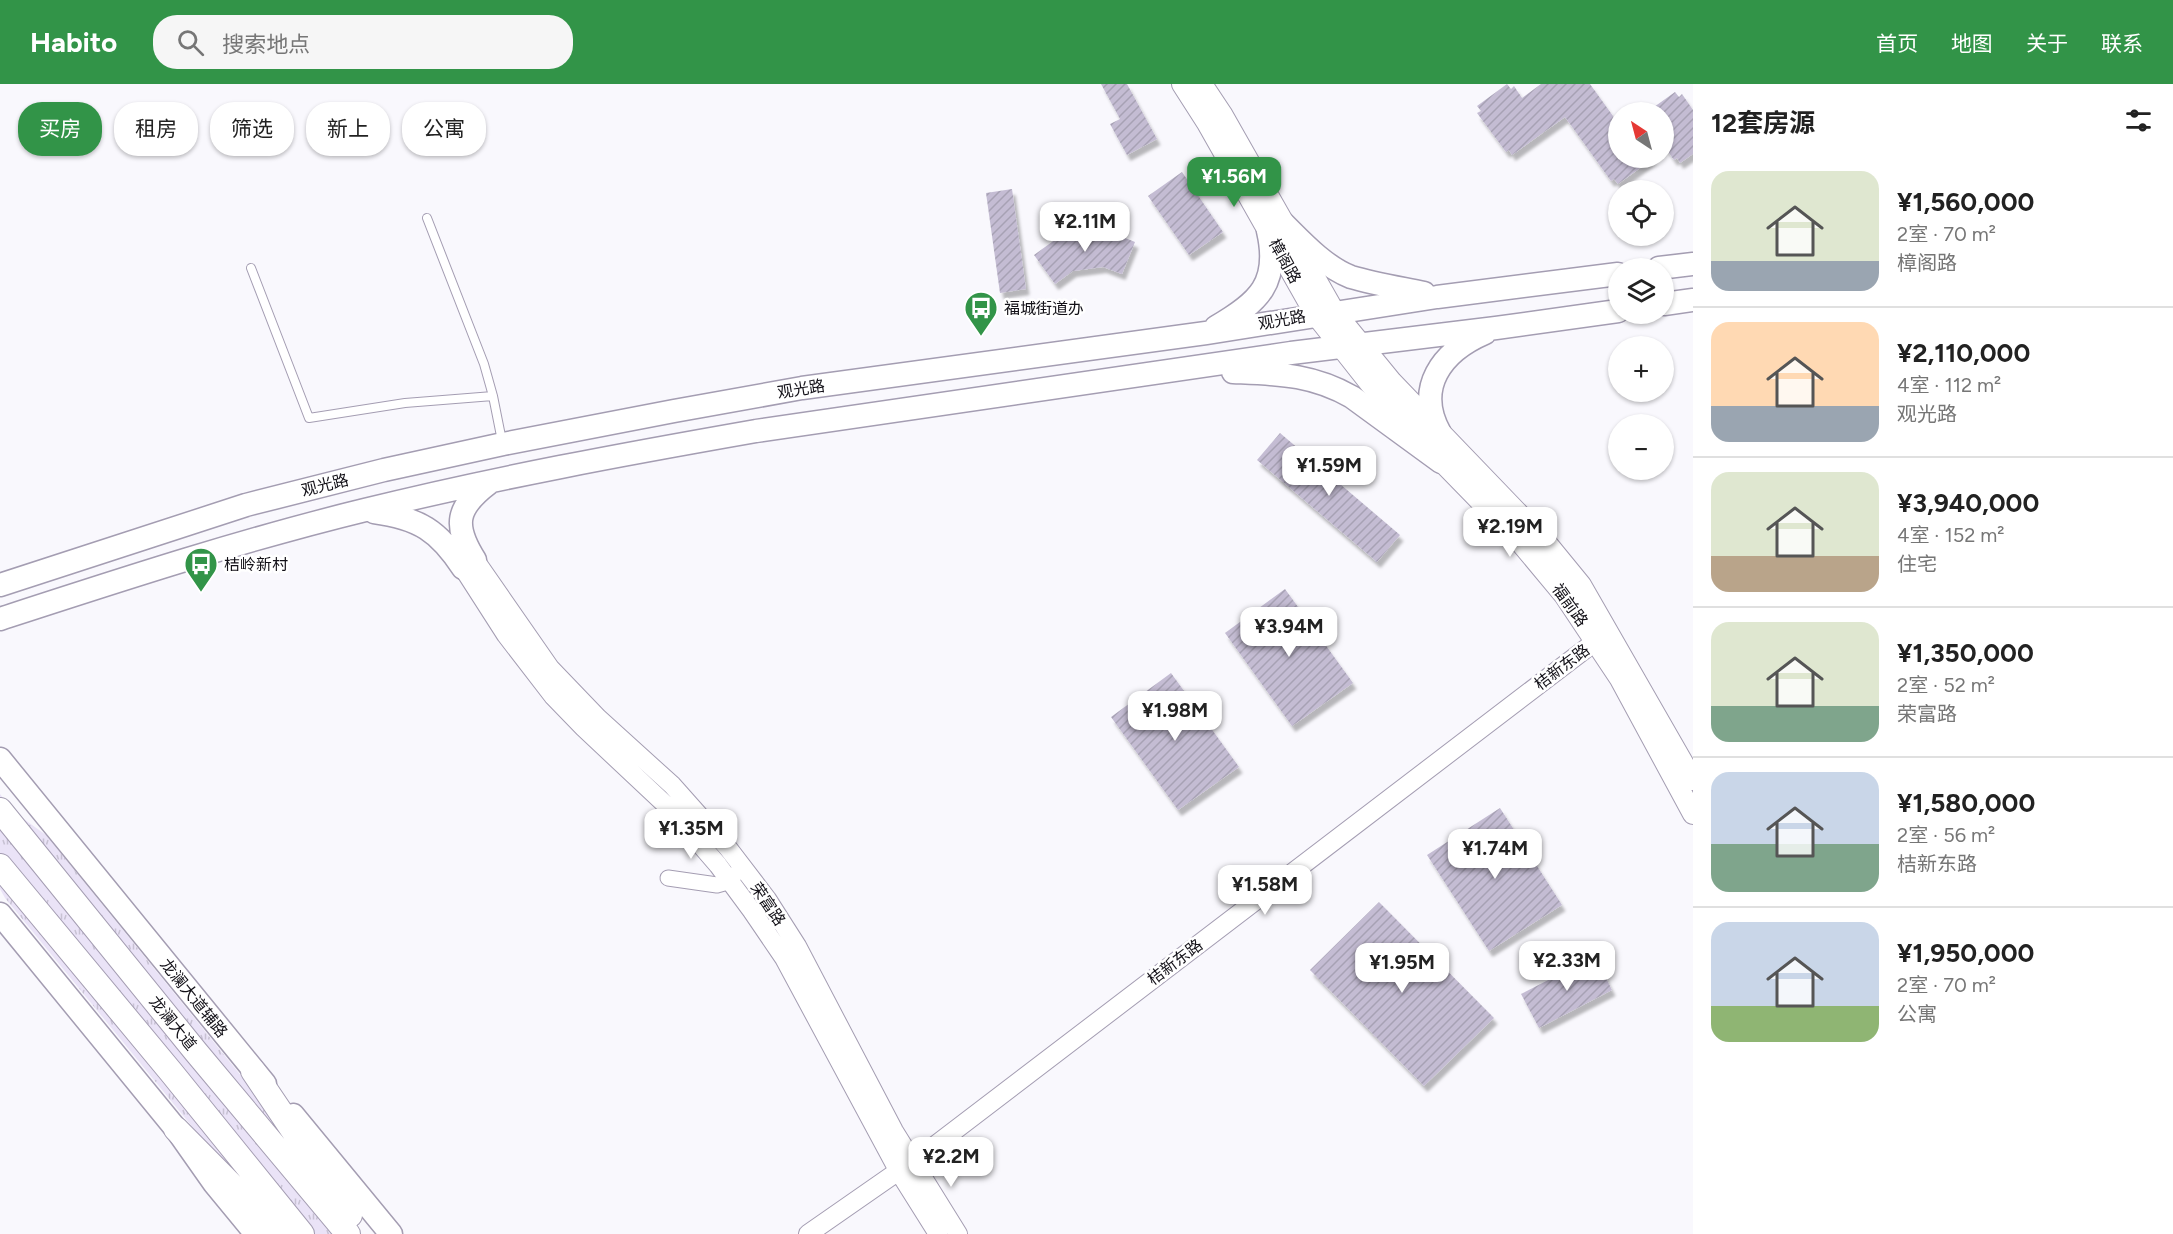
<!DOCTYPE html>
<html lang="zh">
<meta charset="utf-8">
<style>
:root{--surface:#fff;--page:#f6f6f6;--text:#222;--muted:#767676;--line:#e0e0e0;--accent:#329448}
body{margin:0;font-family:Figtree,"Noto Sans SC",sans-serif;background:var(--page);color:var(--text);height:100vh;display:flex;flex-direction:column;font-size:22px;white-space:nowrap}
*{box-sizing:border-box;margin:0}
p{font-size:20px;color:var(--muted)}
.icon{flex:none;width:33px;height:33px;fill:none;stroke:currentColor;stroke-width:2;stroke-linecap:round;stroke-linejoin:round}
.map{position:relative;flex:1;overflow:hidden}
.sheet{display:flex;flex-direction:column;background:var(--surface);width:480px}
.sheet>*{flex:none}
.hud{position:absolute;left:18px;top:18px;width:570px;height:54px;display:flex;gap:12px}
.needle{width:39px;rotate:324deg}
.buttons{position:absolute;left:1608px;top:18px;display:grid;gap:12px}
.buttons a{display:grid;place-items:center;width:66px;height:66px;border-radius:50%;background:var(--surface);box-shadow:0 2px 4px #0004;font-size:30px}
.price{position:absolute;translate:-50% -51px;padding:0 14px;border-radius:12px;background:#fff;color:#222;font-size:20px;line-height:39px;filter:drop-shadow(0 2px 3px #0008)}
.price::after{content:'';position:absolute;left:50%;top:36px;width:18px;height:14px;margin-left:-9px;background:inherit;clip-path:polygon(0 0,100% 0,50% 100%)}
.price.active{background:var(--accent);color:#fff}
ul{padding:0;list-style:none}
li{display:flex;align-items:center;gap:18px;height:150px;padding:0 18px}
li+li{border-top:2px solid var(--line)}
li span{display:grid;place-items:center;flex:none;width:168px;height:120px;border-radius:18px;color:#555}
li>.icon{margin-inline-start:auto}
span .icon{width:72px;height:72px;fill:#fffc;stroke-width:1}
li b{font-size:26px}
h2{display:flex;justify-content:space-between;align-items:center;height:72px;padding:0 18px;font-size:26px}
.tag{padding:0 21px;border-radius:24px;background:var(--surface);box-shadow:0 2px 4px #0004;font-size:21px;line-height:54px}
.tag.active{background:var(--accent);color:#fff}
header{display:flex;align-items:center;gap:36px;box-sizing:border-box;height:84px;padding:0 30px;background:var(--accent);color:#fff}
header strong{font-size:28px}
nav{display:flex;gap:33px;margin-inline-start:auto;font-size:21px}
.search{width:420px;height:54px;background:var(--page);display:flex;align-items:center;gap:15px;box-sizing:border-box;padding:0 21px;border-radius:24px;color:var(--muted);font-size:22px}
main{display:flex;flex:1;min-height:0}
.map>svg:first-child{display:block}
.grass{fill:url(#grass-tufts)}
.building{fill:url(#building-hatch);filter:url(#shadow)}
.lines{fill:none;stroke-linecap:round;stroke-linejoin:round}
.service-casing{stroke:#a49db2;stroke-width:10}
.minor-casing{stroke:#a49db2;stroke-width:17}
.tertiary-casing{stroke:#a49db2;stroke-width:20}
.secondary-casing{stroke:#a49db2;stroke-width:22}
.primary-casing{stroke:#a49db2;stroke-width:25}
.trunk-casing{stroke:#a49db2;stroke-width:26}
.service{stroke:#fff;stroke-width:8}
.minor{stroke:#fff;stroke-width:15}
.tertiary{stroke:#fff;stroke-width:18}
.secondary{stroke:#fff;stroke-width:20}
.primary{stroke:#fff;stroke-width:22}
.trunk{stroke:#fff;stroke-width:24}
.labels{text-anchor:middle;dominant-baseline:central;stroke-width:5;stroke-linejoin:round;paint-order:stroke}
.street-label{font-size:16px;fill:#121017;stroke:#fff}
.poi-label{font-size:16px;fill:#121017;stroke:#fff;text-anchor:start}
</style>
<header>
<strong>Habito</strong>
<div class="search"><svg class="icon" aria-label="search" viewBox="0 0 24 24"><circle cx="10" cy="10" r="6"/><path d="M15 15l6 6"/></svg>搜索地点</div>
<nav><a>首页</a><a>地图</a><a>关于</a><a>联系</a></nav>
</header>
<main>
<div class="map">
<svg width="1693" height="1150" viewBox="0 0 1693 1150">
<defs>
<pattern id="grass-tufts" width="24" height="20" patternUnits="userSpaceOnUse" patternTransform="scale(1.5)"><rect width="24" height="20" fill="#eae3f7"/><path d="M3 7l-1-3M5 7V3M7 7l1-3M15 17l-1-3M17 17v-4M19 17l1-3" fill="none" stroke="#c8c2d3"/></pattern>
<pattern id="building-hatch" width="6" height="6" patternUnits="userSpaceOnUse" patternTransform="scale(1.5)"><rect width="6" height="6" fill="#c4bcd3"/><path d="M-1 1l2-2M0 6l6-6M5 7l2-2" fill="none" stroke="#a7a1b4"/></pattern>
<filter id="shadow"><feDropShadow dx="3.5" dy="6" stdDeviation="1.5" flood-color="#0004"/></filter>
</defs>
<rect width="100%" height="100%" fill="#f9f8fd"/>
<path class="grass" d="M0,710L14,728L46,751L259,1014L351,1150H292L226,1084L5,814L0,805Z"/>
<path class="building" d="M1101,0H1127L1157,55L1127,71L1110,40L1120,35Z
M1507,0L1511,5L1514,2L1522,14L1541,0H1590L1618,39V74H1654L1618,100L1614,95L1611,97L1565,33L1512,71L1509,66L1506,68L1477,29L1481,27L1477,22Z
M1675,8L1679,13L1682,10L1693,26V70L1680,79L1677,74L1674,76L1664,62V28H1647Z
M1182,88L1223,148L1189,171L1148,112Z
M1012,105L1026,205L1000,209L986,109Z
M1103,145L1135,158L1122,190L1103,183L1073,187L1055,200L1034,171L1063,150Z
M1280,349L1400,451L1377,478L1257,376Z
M1285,505L1353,599L1292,642L1225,549Z
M1171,589L1239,683L1178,726L1111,633Z
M1500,724L1562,821L1489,867L1427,771Z
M1379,818L1494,934L1424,1002L1310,886Z
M1595,872L1612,906L1539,944L1521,910Z"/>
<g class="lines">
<g class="service-casing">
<path id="service" d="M427,134L484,280L493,312L502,357
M251,184L309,334L405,319L493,312"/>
</g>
<g class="minor-casing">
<path id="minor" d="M668,794L717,801L724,799L743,784"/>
</g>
<g class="tertiary-casing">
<path id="tertiary" d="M475,476L550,584L598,634L672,701L728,764L767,815L797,862L894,1047L958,1150
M463,484L506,551L553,612L584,644L667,722L718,781L752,827L784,874L899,1088L938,1150
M808,1150L933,1063L1596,557"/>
</g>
<g class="secondary-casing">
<path id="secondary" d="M1182,0L1207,39L1315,230L1371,301L1404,339L1519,457L1564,511L1620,595L1693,730
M1202,0L1222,30L1334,227L1392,298L1545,457L1581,501L1693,696"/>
</g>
<g class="primary-casing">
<path id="primary" d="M1283,139C1302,158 1325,183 1351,193C1375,200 1400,204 1424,209
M1659,184L1693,180
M1664,220L1693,216
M1216,243C1259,218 1280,199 1268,147
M1233,288C1278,290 1312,290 1352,313L1441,378
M1440,349C1415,304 1441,268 1485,249
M374,428C419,434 439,447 463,484
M475,476C453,441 456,424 489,399
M0,501L246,421L384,386L503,360L674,327L802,304L1206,249L1437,213L1618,190
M0,535C120,496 242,456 365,426C494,394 625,370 756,347L1291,269L1496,244L1618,227
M0,675L265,1000
M0,830L176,1045L214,1099L256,1150
M293,1031L391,1150"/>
</g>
<g class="trunk-casing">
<path id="trunk" d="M0,726L196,968L348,1150
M0,782L171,988L302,1150
M253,987L350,1131
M176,1045L280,1150"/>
</g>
<use href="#service" class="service"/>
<use href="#minor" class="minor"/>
<use href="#tertiary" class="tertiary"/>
<use href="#secondary" class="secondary"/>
<use href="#primary" class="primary"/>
<use href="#trunk" class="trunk"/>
</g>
<defs>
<g id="bus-pin" transform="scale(1.725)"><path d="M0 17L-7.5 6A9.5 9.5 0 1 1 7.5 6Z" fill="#329448" stroke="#fff"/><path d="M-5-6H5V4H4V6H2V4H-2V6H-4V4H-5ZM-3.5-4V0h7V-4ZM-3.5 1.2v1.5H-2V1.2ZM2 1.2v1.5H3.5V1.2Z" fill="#fff"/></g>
</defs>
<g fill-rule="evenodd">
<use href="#bus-pin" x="981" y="224"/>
<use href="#bus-pin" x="201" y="480"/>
</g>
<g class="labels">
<g class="street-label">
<text transform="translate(1285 177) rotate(61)">樟阁路</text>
<text transform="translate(1282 236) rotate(-10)">观光路</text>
<text transform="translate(801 305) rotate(-9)">观光路</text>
<text transform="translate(325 401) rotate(-14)">观光路</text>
<text transform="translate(1570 521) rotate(54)">福前路</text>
<text transform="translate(1562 583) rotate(-37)">桔新东路</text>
<text transform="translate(768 820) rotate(56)">荣富路</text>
<text transform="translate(1175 878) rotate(-37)">桔新东路</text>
<text transform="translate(194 914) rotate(51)">龙澜大道辅路</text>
<text transform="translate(173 939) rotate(51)">龙澜大道</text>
</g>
<g class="poi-label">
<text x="1004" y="224">福城街道办</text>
<text x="224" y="480">桔岭新村</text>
</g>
</g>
</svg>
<div class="buttons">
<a><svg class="needle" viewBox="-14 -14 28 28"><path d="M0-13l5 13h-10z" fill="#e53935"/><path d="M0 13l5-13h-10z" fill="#767676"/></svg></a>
<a><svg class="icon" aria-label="locate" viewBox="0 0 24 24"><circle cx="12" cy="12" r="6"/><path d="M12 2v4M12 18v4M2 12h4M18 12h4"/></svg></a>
<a><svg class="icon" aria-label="layers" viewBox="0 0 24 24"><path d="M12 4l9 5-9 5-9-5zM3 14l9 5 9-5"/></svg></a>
<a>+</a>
<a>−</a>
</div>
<b class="price active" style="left:1234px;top:124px">¥1.56M</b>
<b class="price" style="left:1085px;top:169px">¥2.11M</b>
<b class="price" style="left:1329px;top:413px">¥1.59M</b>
<b class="price" style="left:1510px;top:474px">¥2.19M</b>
<b class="price" style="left:1289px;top:574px">¥3.94M</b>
<b class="price" style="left:1175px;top:658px">¥1.98M</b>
<b class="price" style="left:691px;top:776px">¥1.35M</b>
<b class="price" style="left:1495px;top:796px">¥1.74M</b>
<b class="price" style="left:1265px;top:832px">¥1.58M</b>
<b class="price" style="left:1567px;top:908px">¥2.33M</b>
<b class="price" style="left:1402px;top:910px">¥1.95M</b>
<b class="price" style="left:951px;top:1104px">¥2.2M</b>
<div class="hud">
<a class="tag active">买房</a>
<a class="tag">租房</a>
<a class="tag">筛选</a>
<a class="tag">新上</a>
<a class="tag">公寓</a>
</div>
</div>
<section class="sheet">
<h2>12套房源<svg class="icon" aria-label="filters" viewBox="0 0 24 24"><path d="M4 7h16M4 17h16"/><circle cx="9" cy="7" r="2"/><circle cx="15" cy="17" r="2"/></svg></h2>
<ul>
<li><span style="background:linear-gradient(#dfe7d0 75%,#9aa5b1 0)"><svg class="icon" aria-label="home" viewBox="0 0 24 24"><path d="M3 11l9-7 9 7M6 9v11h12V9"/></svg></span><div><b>¥1,560,000</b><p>2室 · 70 m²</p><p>樟阁路</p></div></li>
<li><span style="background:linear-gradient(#ffd9b3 70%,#9aa5b1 0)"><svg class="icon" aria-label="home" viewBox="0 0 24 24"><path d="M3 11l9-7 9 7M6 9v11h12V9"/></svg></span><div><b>¥2,110,000</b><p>4室 · 112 m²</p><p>观光路</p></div></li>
<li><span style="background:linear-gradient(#dfe7d0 70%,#b9a48a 0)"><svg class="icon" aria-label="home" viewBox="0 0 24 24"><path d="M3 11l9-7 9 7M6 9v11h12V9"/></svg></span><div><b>¥3,940,000</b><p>4室 · 152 m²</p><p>住宅</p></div></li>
<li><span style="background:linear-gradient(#dfe7d0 70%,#7fa58c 0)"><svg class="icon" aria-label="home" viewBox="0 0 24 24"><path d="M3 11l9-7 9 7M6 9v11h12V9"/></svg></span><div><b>¥1,350,000</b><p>2室 · 52 m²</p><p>荣富路</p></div></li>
<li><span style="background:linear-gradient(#c9d6e8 60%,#7fa58c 0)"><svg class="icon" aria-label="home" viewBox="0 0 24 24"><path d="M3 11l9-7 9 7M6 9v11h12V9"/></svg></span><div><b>¥1,580,000</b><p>2室 · 56 m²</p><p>桔新东路</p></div></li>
<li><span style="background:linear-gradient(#c9d6e8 70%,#8fb573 0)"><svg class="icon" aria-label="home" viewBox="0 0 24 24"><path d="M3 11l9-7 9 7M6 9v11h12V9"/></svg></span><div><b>¥1,950,000</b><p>2室 · 70 m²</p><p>公寓</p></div></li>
</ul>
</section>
</main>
